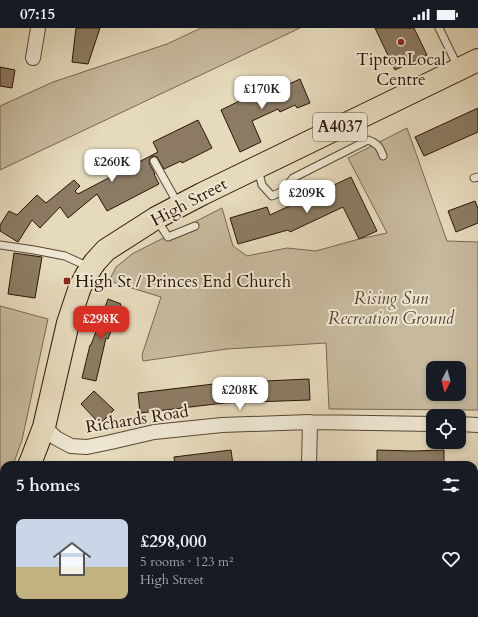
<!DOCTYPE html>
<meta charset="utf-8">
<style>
:root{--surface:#171b24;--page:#20242c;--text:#f1f3f6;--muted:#9ea1a6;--accent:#d93025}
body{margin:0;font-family:Cardo,serif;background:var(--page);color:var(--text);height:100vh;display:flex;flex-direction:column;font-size:15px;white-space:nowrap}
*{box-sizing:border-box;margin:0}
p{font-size:13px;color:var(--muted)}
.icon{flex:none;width:22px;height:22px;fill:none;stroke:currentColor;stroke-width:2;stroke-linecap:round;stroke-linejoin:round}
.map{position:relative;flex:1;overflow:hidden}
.panel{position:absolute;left:0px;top:433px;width:478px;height:156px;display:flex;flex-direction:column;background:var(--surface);border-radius:12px 12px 0 0;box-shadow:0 2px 6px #0003}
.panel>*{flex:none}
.needle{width:26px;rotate:186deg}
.buttons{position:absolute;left:426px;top:333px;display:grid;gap:8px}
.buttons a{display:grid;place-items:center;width:40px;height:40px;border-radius:8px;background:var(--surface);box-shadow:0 2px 6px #0003;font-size:20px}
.price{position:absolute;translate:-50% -34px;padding:0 9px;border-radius:8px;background:#fff;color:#222;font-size:13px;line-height:26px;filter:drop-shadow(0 1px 2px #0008)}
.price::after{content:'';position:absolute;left:50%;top:24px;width:12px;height:9px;margin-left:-6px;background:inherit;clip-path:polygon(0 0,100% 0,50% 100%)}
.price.selected{background:var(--accent);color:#fff}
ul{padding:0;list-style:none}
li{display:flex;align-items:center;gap:12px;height:100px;padding:0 16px}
li span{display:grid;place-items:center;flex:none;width:112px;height:80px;border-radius:8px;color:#555}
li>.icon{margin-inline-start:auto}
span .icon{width:48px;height:48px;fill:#fffc;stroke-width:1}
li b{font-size:17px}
h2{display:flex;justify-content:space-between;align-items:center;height:48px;padding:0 16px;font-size:17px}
.status{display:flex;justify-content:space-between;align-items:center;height:28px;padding:0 20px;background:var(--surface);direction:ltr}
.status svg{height:11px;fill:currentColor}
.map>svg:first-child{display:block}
.green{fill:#c6b99d;stroke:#796751;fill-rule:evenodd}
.building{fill:#8c7b64;stroke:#2c1505}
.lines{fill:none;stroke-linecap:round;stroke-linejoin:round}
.lane-casing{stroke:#5a4633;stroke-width:9}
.street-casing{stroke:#5a4633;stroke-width:16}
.primary-casing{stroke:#2c1505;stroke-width:24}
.lane{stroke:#eee7d3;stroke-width:7}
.street{stroke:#eee7d3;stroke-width:14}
.primary{stroke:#e5dabc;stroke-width:22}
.poi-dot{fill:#8f2418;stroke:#eee7d3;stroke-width:1.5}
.labels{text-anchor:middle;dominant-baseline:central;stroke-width:4;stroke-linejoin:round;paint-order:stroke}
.shield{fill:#eee7d3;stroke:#665443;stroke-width:1}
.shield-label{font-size:16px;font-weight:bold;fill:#2c1505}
.poi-label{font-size:17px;fill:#2c1505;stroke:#eee7d3}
.street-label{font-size:17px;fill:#2c1505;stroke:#eee7d3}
.park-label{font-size:17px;font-style:italic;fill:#5a4633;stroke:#eee7d3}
</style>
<div class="status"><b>07:15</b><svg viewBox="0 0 49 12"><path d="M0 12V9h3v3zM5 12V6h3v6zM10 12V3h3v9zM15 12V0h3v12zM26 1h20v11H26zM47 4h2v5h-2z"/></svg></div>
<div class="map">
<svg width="478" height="589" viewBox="0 0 478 589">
<rect width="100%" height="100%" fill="#e5dabc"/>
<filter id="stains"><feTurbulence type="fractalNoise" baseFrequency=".005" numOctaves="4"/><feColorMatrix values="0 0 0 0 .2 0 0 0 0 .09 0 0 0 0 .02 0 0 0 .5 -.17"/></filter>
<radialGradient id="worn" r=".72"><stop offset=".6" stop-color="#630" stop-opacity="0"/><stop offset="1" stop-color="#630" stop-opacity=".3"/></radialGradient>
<path class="green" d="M201,0H300L0,142V78L53,54L167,16Z
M407,100L447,213L478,214V382L329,381L326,315L227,321L143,333L142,327L161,269L109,253L116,239L132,226L222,180L233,218L247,228L287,220L316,223L359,211L387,205L348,130ZM433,340H459V366H433Z
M0,278L48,291L22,412L13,437H4V447L0,451Z"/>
<path class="building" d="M76,0H100L88,36L72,34Z
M375,0H414L427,27L395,42Z
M0,39L15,42L12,60L0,58Z
M300,51L310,75L297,80L295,77L280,84L278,81L252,93L261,114L240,124L221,82L268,59L269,54L276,52L289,56Z
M478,80V104L424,128L415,109Z
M198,92L212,120L182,135L181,133L164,141L157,129L154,128L151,129L150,131L149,135L155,146H154L159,156L107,183L97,166L68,190L60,179L40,200L32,192L18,214L0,203V197L9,183L17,187L37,167L46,175L74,152L80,158L75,163L78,166L158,124L153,114Z
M351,149L377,203L359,211L343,179L290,204L288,202L238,216L230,190L267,179L270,187Z
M475,173L478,181V195L456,204L448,183Z
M14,225L42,229L35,270L8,266Z
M108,271L121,276L108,311L106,310L96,353L82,350L90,317H91Z
M309,351L310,372L224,375L140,385L138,365L222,355Z
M94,363L114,382L100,396L81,376Z
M231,422L233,437H175L174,429Z
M377,422L413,423L444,422V437H377Z"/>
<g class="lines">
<g class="lane-casing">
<path id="lane" d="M439,0L458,39
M154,133L178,176
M258,141L262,157L272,168L283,163L293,150L368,112C377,115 380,119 383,128
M474,150L478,149
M157,192L168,209L195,198
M0,217L34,222L65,228L89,239"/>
</g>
<g class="street-casing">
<path id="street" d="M33,30L38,0
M459,396L478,397
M44,399L56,410L71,418L87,419L111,414L154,404L222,397L310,394L433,396
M309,437L310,394
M304,589V585"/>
</g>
<g class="primary-casing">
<path id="primary" d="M29,437L31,433L44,399L68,295L80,259L87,246L95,234L106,222L156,190L202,166L478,32
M0,473L4,469"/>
</g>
<use href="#lane" class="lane"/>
<use href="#street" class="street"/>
<use href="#primary" class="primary"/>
</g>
<g class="poi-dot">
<circle cx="401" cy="14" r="4"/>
<rect x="63" y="249" width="8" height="8" rx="2"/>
</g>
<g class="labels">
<rect class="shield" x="313" y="85" width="54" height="28" rx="3"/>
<g class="shield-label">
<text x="340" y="99">A4037</text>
</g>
<g class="poi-label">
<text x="401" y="31">TiptonLocal<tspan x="401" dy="20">Centre</tspan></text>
<text x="75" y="253" text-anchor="start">High St / Princes End Church</text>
</g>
<g class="street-label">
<text transform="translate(189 174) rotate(-28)">High Street</text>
<text transform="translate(137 391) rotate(-9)">Richards Road</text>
</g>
<g class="park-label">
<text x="391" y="270">Rising Sun<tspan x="391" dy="20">Recreation Ground</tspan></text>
</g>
</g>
<rect width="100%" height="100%" filter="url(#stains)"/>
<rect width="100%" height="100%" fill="url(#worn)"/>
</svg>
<div class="buttons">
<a><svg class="needle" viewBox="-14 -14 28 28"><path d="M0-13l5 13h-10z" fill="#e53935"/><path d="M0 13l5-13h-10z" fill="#9ea1a6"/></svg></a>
<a><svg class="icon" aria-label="locate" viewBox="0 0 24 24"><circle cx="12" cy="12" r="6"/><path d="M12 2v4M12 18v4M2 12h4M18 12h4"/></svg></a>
</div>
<b class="price" style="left:262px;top:82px">£170K</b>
<b class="price" style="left:112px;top:155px">£260K</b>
<b class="price" style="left:307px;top:186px">£209K</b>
<b class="price selected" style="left:101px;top:312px">£298K</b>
<b class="price" style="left:240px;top:383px">£208K</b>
<section class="panel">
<h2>5 homes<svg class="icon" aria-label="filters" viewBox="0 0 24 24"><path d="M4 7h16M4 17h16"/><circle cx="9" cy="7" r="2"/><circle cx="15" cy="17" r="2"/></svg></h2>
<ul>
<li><span style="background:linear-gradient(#c9d6e8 60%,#c2b280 0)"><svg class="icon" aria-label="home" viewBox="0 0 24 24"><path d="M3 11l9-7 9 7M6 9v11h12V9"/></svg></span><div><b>£298,000</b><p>5 rooms · 123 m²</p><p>High Street</p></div><svg class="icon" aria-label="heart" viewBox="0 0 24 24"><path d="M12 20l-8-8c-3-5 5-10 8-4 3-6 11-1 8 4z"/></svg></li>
</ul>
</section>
</div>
